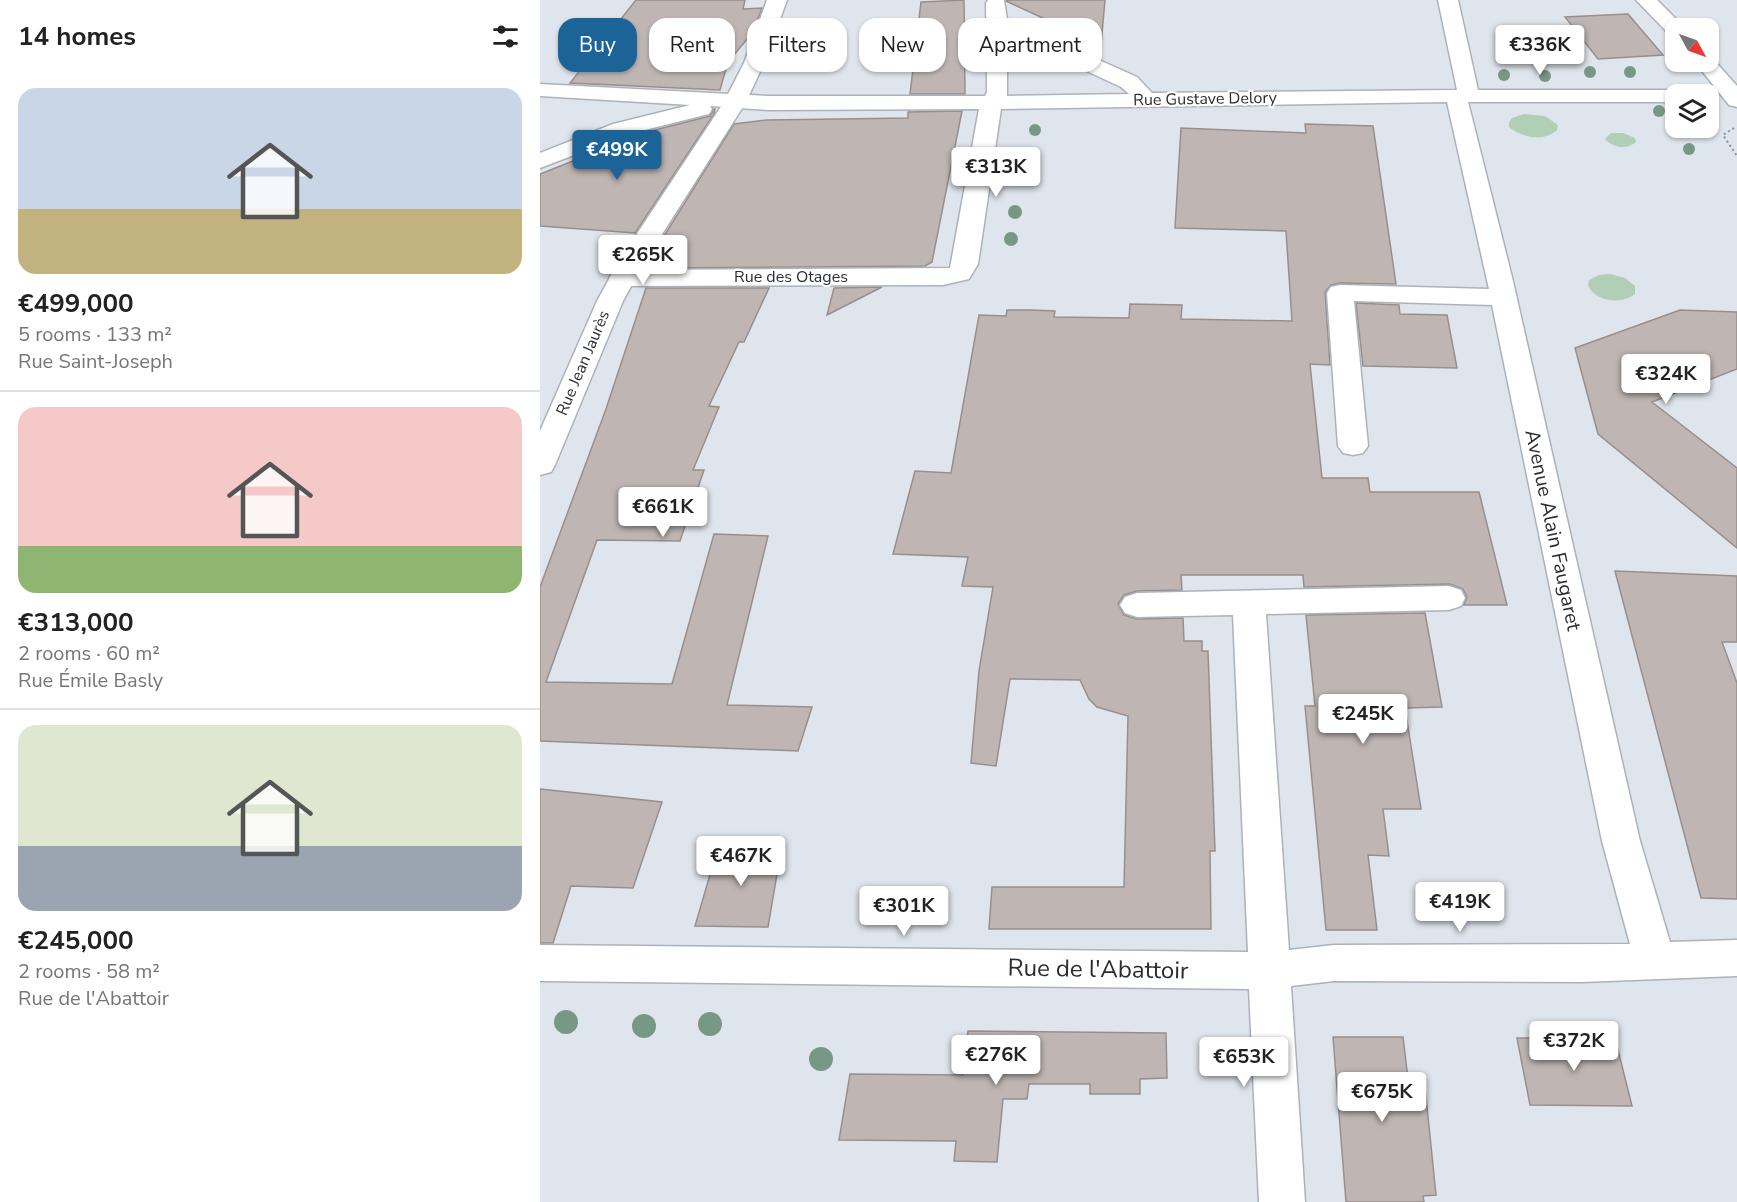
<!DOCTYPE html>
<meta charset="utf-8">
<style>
:root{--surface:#fff;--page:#f6f6f6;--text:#222;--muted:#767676;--line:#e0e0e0;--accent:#1c6397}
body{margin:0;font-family:"Nunito Sans",sans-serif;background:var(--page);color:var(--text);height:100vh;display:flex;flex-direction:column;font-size:22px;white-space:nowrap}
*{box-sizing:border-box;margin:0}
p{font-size:20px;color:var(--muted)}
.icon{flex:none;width:33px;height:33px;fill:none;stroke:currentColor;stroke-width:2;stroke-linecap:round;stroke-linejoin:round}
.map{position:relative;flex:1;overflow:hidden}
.details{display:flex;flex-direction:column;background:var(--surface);width:540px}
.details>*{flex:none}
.top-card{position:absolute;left:18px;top:18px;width:570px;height:54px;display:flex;gap:12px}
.needle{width:39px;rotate:130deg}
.controls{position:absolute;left:1125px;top:18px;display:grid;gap:12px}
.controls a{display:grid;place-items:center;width:54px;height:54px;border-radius:12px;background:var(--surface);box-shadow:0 2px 4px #0004;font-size:30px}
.price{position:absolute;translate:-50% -51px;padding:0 14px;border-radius:6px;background:#fff;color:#222;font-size:20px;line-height:39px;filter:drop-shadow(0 2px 3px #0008)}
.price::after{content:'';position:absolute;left:50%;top:36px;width:18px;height:14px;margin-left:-9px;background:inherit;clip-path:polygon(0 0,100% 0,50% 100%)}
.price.on{background:var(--accent);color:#fff}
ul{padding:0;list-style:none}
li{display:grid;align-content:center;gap:12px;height:318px;padding:0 18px}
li+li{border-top:2px solid var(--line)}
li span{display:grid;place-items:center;height:186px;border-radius:18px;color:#555}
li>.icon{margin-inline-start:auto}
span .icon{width:108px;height:108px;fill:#fffc;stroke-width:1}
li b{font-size:26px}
h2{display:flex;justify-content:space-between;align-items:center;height:72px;padding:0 18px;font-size:26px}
.pill{padding:0 21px;border-radius:18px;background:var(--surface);box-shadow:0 2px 4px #0004;font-size:21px;line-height:54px}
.pill.on{background:var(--accent);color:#fff}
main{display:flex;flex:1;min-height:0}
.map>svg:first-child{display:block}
.green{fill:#b1ceb6}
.building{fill:#bfb6b3;stroke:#988f8c;stroke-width:1.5}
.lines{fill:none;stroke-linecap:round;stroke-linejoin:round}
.minor-casing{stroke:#acb2b9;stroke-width:3}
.major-casing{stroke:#acb2b9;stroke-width:3}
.path{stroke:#8d9197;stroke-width:2;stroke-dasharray:2 3;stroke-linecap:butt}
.minor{fill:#fff;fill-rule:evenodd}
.major{fill:#fff;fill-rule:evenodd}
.tree{fill:#789886}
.labels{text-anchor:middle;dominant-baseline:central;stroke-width:4.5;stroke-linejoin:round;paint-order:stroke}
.far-street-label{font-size:16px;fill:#2a2c2f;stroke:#fff}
.street-label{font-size:20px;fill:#2a2c2f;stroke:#fff}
.near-street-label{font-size:24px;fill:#2a2c2f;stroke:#fff}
</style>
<main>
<section class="details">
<h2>14 homes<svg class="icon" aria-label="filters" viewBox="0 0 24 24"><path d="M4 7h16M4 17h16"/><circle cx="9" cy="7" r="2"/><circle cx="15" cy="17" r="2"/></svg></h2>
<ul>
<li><span style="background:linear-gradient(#c9d6e8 65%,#c2b280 0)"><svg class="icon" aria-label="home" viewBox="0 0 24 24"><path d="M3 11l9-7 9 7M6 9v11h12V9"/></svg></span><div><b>€499,000</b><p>5 rooms · 133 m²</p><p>Rue Saint-Joseph</p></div></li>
<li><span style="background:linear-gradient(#f6c9c9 75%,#8fb573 0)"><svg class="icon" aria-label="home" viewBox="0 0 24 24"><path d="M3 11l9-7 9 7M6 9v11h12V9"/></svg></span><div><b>€313,000</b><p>2 rooms · 60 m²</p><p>Rue Émile Basly</p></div></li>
<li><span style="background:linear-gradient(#dfe7d0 65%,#9aa5b1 0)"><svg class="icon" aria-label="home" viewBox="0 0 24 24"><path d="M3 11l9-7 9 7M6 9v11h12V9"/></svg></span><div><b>€245,000</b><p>2 rooms · 58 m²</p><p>Rue de l'Abattoir</p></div></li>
</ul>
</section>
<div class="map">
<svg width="1197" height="1202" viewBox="0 0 1197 1202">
<rect width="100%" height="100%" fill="#dfe5ec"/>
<path class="green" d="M984,114L1005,116L1018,125L1017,130C1005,142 981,138 969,127V122L972,118Z
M1071,133H1083L1095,138L1096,142C1087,150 1073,148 1065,139Z
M1070,274L1085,278L1095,286V294C1081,305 1055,302 1048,285L1049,280L1059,275Z"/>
<path class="building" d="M96,0H205L203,9L222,8L213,32L188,62L180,90L30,83Z
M424,0L425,94H370L381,2Z
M466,0H565L561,45L466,1Z
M1088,14L1123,55L1058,59L1025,17Z
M174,109H175L174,114L95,233L0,226V174L103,133L170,116Z
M422,111L392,262L385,266L115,268L133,236H124L194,124L227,120L368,118V112Z
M765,124L833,126L856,284L800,283L791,285L785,292L790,365L770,364L782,478H828L830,492H939L967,605H924L927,597L923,589L910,584L764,587L763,575H641L642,590L597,591L584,595L578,604L584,615L597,619L643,618L644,641H662V651H668L675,851H670L671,929H449L452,887H584L588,716L557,707L549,699L540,680L470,679L456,766L431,763L439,671L453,587L422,586L428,557L353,554L375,471L411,473L439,315L466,316L467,310H492L515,311L514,317L589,318L590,304L642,305L641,319L752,321L746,231L635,228L641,128L766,133Z
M342,287L287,315L294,288Z
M106,288H229L204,342H199L169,406L179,407L153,470H164L140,541L57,540L6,682L132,684L174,534L228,536L187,705L272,707L258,751L0,741V587L66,409Z
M816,303L859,305L860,314L907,315L917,368L823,366Z
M1140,310L1197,312V369L1112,402L1197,468V548L1058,434L1035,348Z
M1075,571L1197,576V642H1182L1197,683V899L1161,898Z
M885,613L902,707L865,708L881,809H843L849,856L828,855L837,930H786L765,706H775L766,615Z
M0,789L122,802L93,888L31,886L13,943H0Z
M179,844L242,845L228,927L155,926Z
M428,1031L626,1033L627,1078L600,1079V1094H550V1084H489L487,1099H463L457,1162L414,1161L416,1141L299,1140L310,1074L423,1075Z
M793,1037H863L869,1087H885L896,1195L883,1196L884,1202H806Z
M977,1038H1075L1092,1106L990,1105Z"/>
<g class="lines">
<g class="minor-casing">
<path id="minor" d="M448,0H464L467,19L597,77L612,93L917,90L898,0H918L938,90H1136L1146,94H1136V102H928L972,277L1100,841L1130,942L1197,940V976L1042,982L794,981L751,986L765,1202H719L709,989L0,981V945L708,952L693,615L597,617L585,613L580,605L585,597L597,593L909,586L921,590L925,598L921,606L909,610L726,614L749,950L794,945L1090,944L1062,841L952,305L814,301L828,446L823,453L813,455L803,453L798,446L787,293L791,287L800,285L949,289L907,102L461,109L438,264L429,279L403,285L82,286L73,283L69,278L73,273L82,270L410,268L439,109L228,110L170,106L172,109L169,114L89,134L0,168V153L73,124L150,105L0,96V84L228,96H445L447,92L446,3ZM467,34L581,87L589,94L467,96Z
M1096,0H1117L1145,28H1136V36L1129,34Z
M1168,57L1172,58L1197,86V107L1189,105L1155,62H1168Z"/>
</g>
<g class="major-casing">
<path id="major" d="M227,0H247L224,63L206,102L105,261L83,301L15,465L11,472L0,475V431L57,301L79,261L184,102L204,63Z"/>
</g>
<path class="path" d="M1194,128L1183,135L1197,156"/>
<use href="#minor" class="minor"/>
<use href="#major" class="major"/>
</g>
<g class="tree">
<circle cx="1050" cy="72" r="6"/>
<circle cx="1090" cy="72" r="6"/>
<circle cx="964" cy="75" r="6"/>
<circle cx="1005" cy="76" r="6"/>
<circle cx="1119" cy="111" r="6"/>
<circle cx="495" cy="130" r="6"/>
<circle cx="1149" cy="149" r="6"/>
<circle cx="488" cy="155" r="6"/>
<circle cx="475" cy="212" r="7"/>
<circle cx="471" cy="239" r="7"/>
<circle cx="26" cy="1022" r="12"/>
<circle cx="170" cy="1024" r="12"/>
<circle cx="104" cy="1026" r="12"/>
<circle cx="281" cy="1059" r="12"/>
</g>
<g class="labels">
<g class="far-street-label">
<text transform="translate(665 99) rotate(-1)">Rue Gustave Delory</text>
<text x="251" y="277">Rue des Otages</text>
<text transform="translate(43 363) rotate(-67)">Rue Jean Jaurès</text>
</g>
<g class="street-label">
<text transform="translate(1013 530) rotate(78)">Avenue Alain Faugaret</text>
</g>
<g class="near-street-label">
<text transform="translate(558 969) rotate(1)">Rue de l'Abattoir</text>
</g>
</g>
</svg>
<div class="controls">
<a><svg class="needle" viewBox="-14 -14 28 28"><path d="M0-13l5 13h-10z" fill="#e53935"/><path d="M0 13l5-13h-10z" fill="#767676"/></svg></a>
<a><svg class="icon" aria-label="layers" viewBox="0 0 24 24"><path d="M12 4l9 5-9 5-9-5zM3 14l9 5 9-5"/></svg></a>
</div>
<b class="price" style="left:1000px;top:76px">€336K</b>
<b class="price on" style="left:77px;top:181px">€499K</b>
<b class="price" style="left:456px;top:198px">€313K</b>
<b class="price" style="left:103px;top:286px">€265K</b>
<b class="price" style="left:1126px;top:405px">€324K</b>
<b class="price" style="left:123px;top:538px">€661K</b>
<b class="price" style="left:823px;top:745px">€245K</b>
<b class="price" style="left:201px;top:887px">€467K</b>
<b class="price" style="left:920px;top:933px">€419K</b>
<b class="price" style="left:364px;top:937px">€301K</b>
<b class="price" style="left:1034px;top:1072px">€372K</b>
<b class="price" style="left:456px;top:1086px">€276K</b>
<b class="price" style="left:704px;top:1088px">€653K</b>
<b class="price" style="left:842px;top:1123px">€675K</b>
<div class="top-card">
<a class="pill on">Buy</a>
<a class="pill">Rent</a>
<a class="pill">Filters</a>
<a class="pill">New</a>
<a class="pill">Apartment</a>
</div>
</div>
</main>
